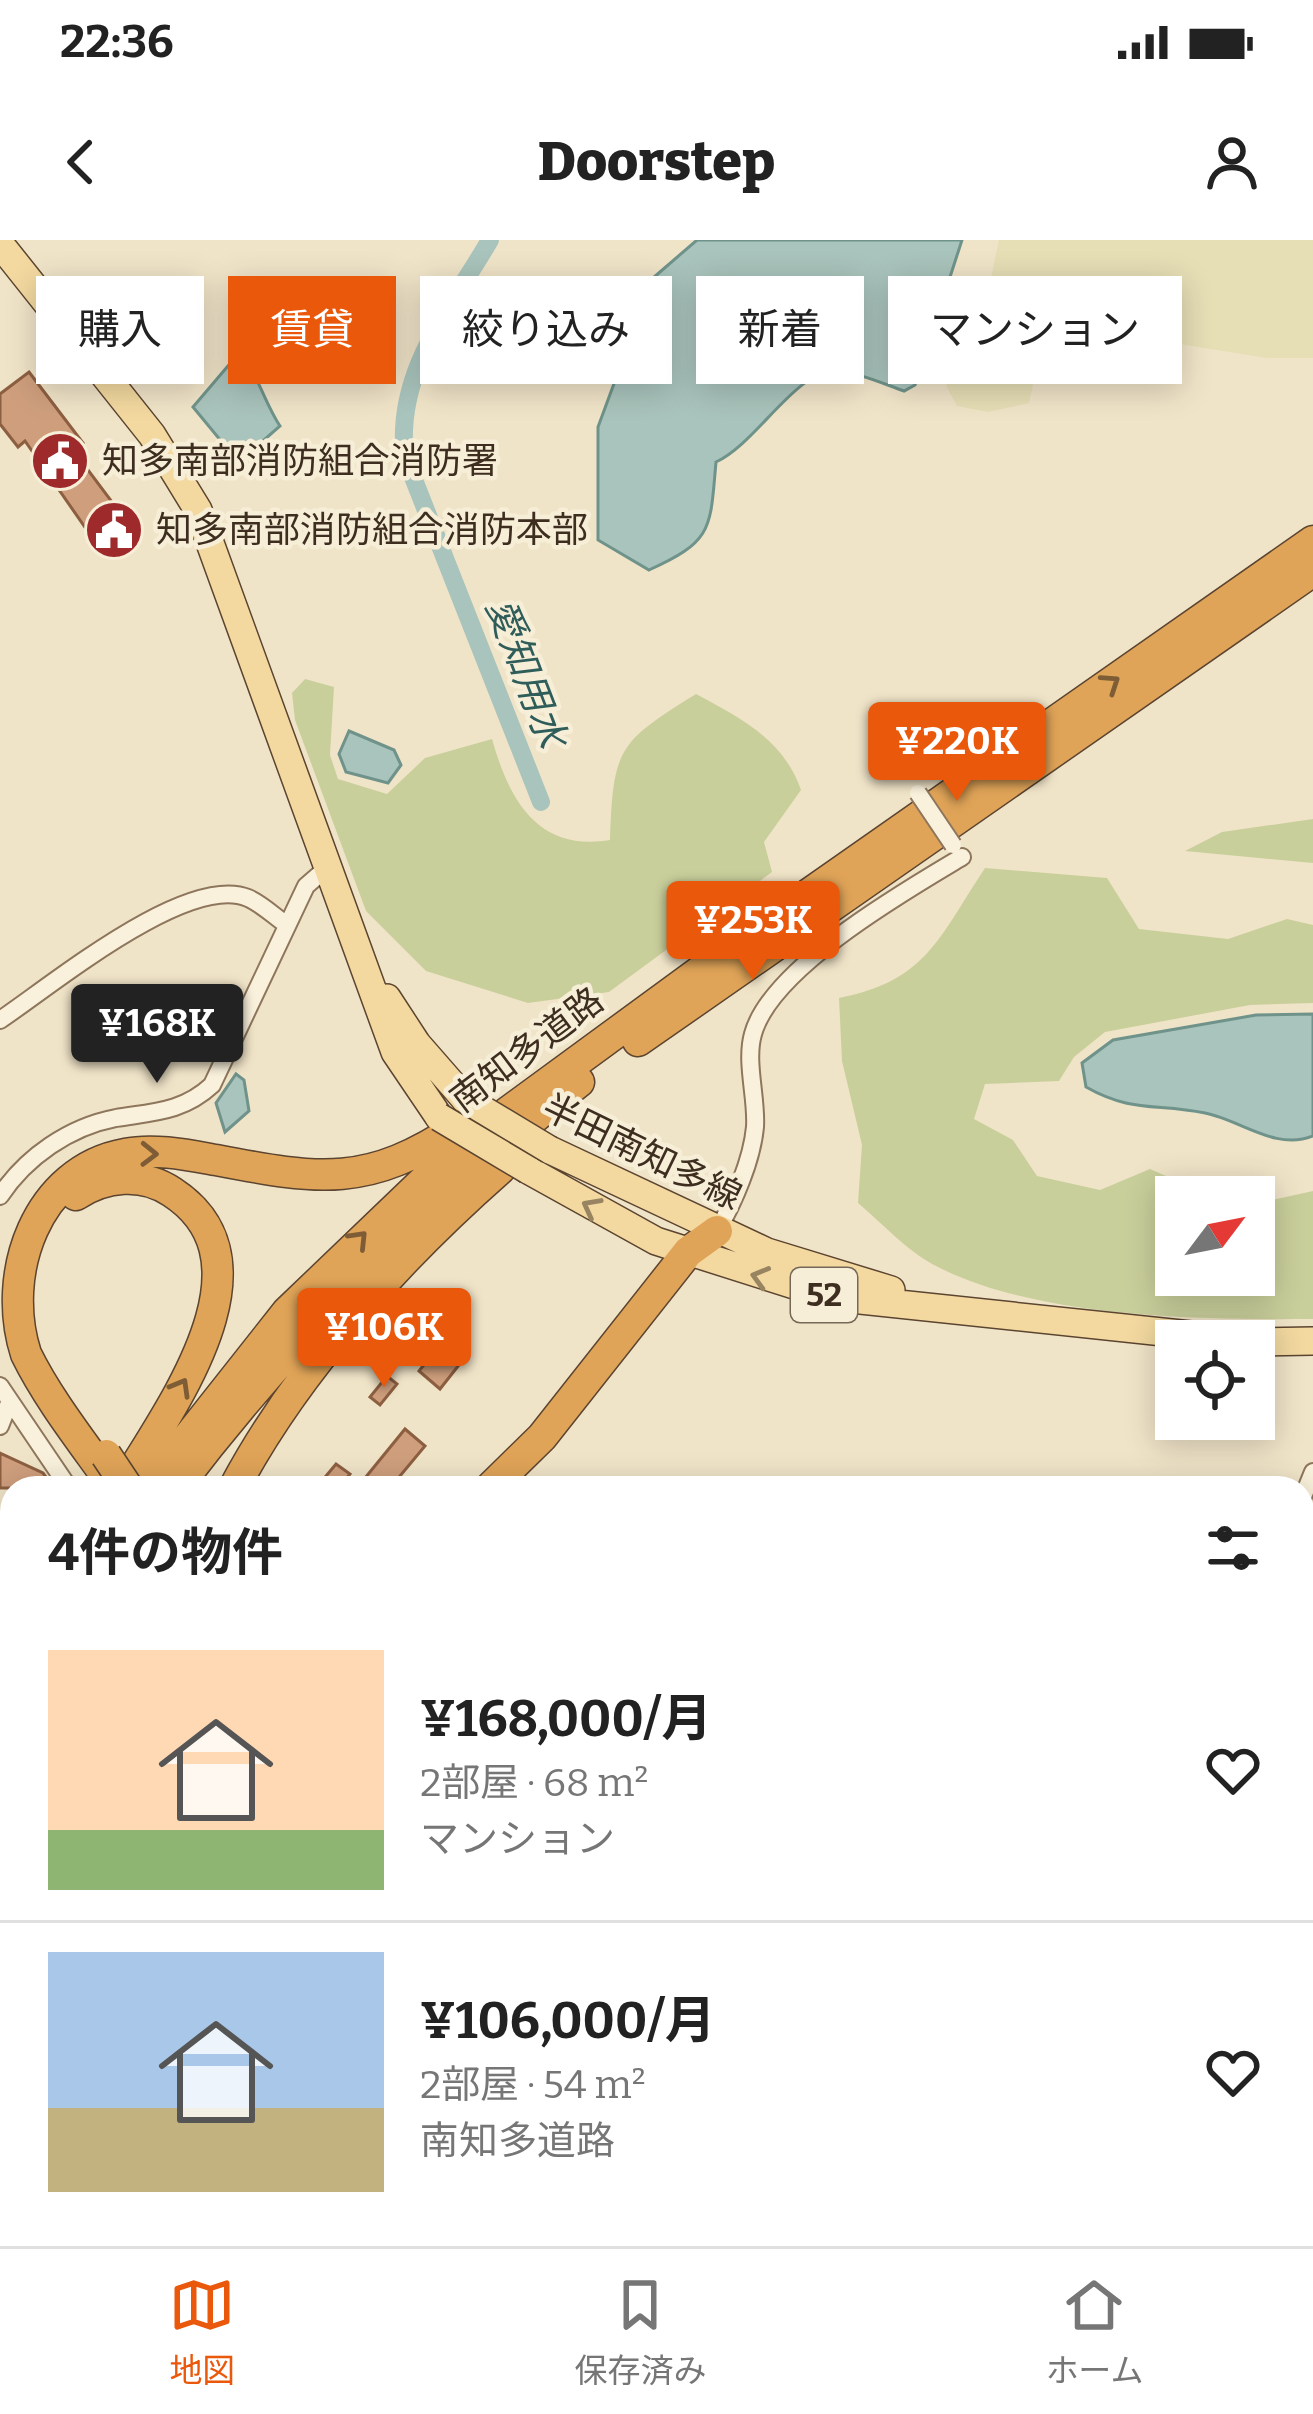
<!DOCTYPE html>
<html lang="ja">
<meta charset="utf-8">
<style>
:root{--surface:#fff;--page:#f2f2f2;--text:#222;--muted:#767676;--line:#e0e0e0;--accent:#ea580c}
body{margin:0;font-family:Bitter,"Noto Sans JP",serif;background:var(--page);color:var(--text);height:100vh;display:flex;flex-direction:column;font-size:45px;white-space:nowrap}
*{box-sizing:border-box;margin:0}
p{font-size:39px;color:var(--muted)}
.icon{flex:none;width:66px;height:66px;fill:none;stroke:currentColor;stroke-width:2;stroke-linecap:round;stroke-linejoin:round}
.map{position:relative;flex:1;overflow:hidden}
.sheet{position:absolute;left:0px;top:1236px;width:1314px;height:771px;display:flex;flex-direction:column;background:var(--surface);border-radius:36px 36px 0 0;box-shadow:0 6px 30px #0003}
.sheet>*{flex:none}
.hud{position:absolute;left:36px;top:36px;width:1242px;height:108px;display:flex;gap:24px}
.needle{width:78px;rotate:58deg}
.tools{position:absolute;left:1155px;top:936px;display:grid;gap:24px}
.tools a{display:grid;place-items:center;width:120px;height:120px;border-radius:0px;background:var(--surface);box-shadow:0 6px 30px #0003;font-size:60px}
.price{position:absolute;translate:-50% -102px;padding:0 27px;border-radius:12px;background:var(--accent);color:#fff;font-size:39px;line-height:78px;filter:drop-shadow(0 3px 6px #0008)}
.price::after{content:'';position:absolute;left:50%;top:72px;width:36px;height:27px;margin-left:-18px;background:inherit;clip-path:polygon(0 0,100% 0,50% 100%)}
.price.active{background:#222;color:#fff}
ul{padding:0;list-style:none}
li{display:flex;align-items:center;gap:36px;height:300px;padding:0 48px}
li+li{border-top:3px solid var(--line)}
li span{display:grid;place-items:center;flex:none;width:336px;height:240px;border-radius:0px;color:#555}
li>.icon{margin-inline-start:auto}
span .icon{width:144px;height:144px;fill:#fffc;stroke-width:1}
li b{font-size:51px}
h2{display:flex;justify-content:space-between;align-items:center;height:144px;padding:0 48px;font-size:51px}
.chip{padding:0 42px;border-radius:0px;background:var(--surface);box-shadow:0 6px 30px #0003;font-size:42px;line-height:108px}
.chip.active{background:var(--accent);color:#fff}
.status{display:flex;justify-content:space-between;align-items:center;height:84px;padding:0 60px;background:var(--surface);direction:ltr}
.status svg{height:33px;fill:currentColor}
header{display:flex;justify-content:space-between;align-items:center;height:156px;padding:0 48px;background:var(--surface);font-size:54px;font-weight:800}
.dock{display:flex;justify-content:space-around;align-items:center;height:168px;border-top:3px solid var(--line);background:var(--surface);font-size:33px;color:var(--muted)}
.dock a{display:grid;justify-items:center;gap:6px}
.dock .active{color:var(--accent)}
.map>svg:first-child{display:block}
.farmland{fill:#e6deb5}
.green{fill:#c9cf9b}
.water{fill:#a9c4bc;stroke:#6f938a;stroke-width:3}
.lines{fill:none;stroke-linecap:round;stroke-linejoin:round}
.canal{stroke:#a9c4bc;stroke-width:18}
.building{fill:#cf9f7d;stroke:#8d5f41;stroke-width:3}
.minor-casing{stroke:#8d765c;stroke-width:20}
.primary-casing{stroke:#5b4430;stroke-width:30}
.motorway-casing{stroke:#5b4430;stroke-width:33}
.minor{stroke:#faf1dc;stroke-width:16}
.primary{stroke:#f3d9a0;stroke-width:27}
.motorway{stroke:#e0a458;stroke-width:30}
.minor-bridge-casing{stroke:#8d765c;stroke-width:20;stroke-linecap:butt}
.primary-bridge-casing{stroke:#5b4430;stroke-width:30;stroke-linecap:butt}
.motorway-bridge-casing{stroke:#5b4430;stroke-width:33;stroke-linecap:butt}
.minor-bridge{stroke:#faf1dc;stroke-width:16}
.primary-bridge{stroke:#f3d9a0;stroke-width:27}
.motorway-bridge{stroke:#e0a458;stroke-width:30}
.oneway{stroke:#7e5d36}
.oneway2{stroke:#988460}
.labels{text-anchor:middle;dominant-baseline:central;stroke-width:9;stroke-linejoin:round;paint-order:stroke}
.shield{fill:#f7eed8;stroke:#756857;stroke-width:3}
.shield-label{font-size:33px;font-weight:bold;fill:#3d2e20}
.poi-label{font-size:36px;fill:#3d2e20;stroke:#f7eed8;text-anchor:start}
.street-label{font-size:36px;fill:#3d2e20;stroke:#f7eed8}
.water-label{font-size:39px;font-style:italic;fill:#2f5d5a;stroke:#f7eed8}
</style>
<div class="status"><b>22:36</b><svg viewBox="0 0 49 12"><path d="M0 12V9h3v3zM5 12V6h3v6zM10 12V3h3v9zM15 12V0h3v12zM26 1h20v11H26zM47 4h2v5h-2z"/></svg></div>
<header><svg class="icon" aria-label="back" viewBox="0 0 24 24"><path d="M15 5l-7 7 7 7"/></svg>Doorstep<svg class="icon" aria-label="person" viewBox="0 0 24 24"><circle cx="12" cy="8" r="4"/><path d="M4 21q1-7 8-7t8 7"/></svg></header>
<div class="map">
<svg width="1313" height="2006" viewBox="0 0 1313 2006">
<rect width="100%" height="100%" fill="#f0e4c8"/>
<path class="farmland" d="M999,0H1313V118H1267L1135,97L1040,113L1029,163L988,172L957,166L946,146L986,62Z
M1313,1630V1932H1302V1631Z"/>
<path class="green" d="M305,439L334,447L330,515L338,539L387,554L425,518L492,499C509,559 537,612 610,600C613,507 619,502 696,454C742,479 783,499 801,550L764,602L772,632L609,752L528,763L426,731L366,671L295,480L292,453Z
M1313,579V623L1185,611L1222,592Z
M985,628L1107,638L1139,689L1228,699L1287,679L1313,685V763L1250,765L1105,792L1074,817L1059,841L985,844L974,879L1013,900L1037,936L1100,950L1150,929L1214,957H1176V1035H1254V964L1313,951V1079C1201,1080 1038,1078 938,1027C909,1013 883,984 858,963L862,905L842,821L839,758C927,741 939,697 985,628Z
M1302,1255L1313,1267L1312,1341L1302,1346Z
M12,1900V1995L243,1999L344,1995V2006H0V1909Z"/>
<path class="water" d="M697,0H962L915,145L904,151C884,144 862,134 841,131C799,124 758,203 716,222C710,288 714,301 649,330L598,300V187L653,38Z
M239,113C258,133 264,162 280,186L248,214L231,213L193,167Z
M349,491L394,510L401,525L388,543L346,532L339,514Z
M1313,774V896C1275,911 1241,880 1205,873C1156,863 1132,873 1086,847L1082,823L1113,800L1256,775Z
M236,834L244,840L249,871L225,892L216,863Z
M782,1995H1020L1027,2006H802Z
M1147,1995H1272L1266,2006H1124Z"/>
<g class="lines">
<path class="canal" d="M490,0C449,70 395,133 405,217L541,562"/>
</g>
<path class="building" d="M29,132L83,203L73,210L118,270L89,293L25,201L18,207L0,184V154Z
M438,1107L459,1125L440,1149L419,1131Z
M387,1136L397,1144L380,1165L370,1157Z
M405,1189L425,1206L390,1248H378L365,1238Z
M0,1213L43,1233L54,1248H0Z
M336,1224L350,1234L339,1248H316Z"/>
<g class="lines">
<g class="minor-casing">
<path id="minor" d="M0,780C51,746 187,633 248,658C262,664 275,677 287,685
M0,956C26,917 69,887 116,878C153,872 183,872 212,845L306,646L329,626
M717,991C734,962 752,920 755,887C757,858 745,822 753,794C771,728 905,651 962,617
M0,1146L69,1248
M0,1186L9,1163
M1302,1259L1313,1232
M1302,1333L1313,1346
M0,1394L12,1371
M1302,1466L1313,1458
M1302,1506L1313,1524
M1304,2006L1313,1991"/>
</g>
<g class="primary-casing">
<path id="primary" d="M0,4L152,195L198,270L395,812L439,877
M387,758L417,804L465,859
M550,910L767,1012L891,1050
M528,930L656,1001L832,1057L1248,1101
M1254,1102L1313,1101"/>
</g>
<g class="motorway-casing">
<path id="motorway" d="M638,801L1313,331
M76,955C105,936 142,932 172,952C281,1023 166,1173 122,1248
M112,1244C83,1203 48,1159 26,1114C0,1033 37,930 125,914C154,908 188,915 216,920C320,940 368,948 460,886
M148,1248L287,1072L456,910L733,707L1313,301
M176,1248C293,1094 426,961 579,842
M234,1248C297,1129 399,1018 500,929
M490,1248L542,1197L688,1012L717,991
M0,1494L12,1470
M0,1548L12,1521
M0,1589L12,1569"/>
</g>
<use href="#minor" class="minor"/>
<use href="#primary" class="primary"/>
<use href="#motorway" class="motorway"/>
<g class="minor-bridge-casing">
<path id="minor-bridge" d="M918,553L953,605"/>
</g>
<g class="primary-bridge-casing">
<path id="primary-bridge" d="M465,859L550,910
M439,877L528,930"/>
</g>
<g class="motorway-bridge-casing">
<path id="motorway-bridge" d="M106,1215L128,1248"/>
</g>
<use href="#minor-bridge" class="minor-bridge"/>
<use href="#primary-bridge" class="primary-bridge"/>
<use href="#motorway-bridge" class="motorway-bridge"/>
</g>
<defs><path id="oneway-chevron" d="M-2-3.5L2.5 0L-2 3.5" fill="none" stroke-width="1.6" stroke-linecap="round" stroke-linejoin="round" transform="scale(3)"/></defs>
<g class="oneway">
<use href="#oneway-chevron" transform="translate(1111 443) rotate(-34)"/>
<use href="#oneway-chevron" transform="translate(149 914) rotate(1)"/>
<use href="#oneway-chevron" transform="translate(359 999) rotate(-46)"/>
<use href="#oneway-chevron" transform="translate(181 1147) rotate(-60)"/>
</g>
<g class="oneway2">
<use href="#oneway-chevron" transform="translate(591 967) rotate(-152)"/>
<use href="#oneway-chevron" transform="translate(760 1037) rotate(-164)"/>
</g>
<defs>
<g id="civic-disc" transform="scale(3)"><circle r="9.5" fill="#9e2a2b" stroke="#f7eed8"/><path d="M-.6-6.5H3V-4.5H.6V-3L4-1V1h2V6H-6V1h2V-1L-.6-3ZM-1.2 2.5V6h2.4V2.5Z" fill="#fff"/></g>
</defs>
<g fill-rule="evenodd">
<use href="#civic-disc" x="60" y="221"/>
<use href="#civic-disc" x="114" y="290"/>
</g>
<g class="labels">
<rect class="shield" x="791" y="1028" width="66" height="54" rx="9"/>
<g class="shield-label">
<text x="824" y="1055">52</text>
</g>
<g class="poi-label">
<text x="102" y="221">知多南部消防組合消防署</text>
<text x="156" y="290">知多南部消防組合消防本部</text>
</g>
<g class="street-label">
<text transform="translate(527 810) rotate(-37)">南知多道路</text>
<text transform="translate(642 912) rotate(26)">半田南知多線</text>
</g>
<g class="water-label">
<text transform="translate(526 433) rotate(69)">愛知用水</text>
</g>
</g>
</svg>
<div class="tools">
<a><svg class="needle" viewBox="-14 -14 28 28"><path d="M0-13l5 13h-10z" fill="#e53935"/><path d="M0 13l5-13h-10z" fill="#767676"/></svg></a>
<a><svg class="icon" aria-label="locate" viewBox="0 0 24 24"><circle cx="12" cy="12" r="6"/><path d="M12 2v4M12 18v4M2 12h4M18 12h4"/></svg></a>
</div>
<b class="price" style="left:957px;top:564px">¥220K</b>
<b class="price" style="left:753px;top:743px">¥253K</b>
<b class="price active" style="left:157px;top:846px">¥168K</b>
<b class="price" style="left:384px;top:1150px">¥106K</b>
<div class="hud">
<a class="chip">購入</a>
<a class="chip active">賃貸</a>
<a class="chip">絞り込み</a>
<a class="chip">新着</a>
<a class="chip">マンション</a>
</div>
<section class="sheet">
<h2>4件の物件<svg class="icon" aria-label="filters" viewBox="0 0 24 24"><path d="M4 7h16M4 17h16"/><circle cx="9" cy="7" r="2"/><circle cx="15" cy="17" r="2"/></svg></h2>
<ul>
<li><span style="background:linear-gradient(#ffd9b3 75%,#8fb573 0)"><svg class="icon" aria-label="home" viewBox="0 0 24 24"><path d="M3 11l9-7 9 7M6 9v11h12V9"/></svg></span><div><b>¥168,000/月</b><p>2部屋 · 68 m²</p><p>マンション</p></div><svg class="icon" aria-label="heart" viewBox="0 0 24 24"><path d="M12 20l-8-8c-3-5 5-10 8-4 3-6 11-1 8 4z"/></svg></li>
<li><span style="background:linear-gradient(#a9c7e8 65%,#c2b280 0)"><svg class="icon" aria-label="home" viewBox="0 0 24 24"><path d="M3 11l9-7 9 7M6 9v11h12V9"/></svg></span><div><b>¥106,000/月</b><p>2部屋 · 54 m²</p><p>南知多道路</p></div><svg class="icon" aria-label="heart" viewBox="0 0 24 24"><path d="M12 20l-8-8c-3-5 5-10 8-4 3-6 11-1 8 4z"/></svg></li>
</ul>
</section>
</div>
<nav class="dock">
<a class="active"><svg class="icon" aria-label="map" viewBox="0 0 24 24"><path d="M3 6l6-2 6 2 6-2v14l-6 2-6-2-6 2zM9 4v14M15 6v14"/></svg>地図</a>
<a><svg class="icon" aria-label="saved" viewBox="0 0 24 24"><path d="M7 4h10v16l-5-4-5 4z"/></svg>保存済み</a>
<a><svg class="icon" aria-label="home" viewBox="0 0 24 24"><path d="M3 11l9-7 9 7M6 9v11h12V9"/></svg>ホーム</a>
</nav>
